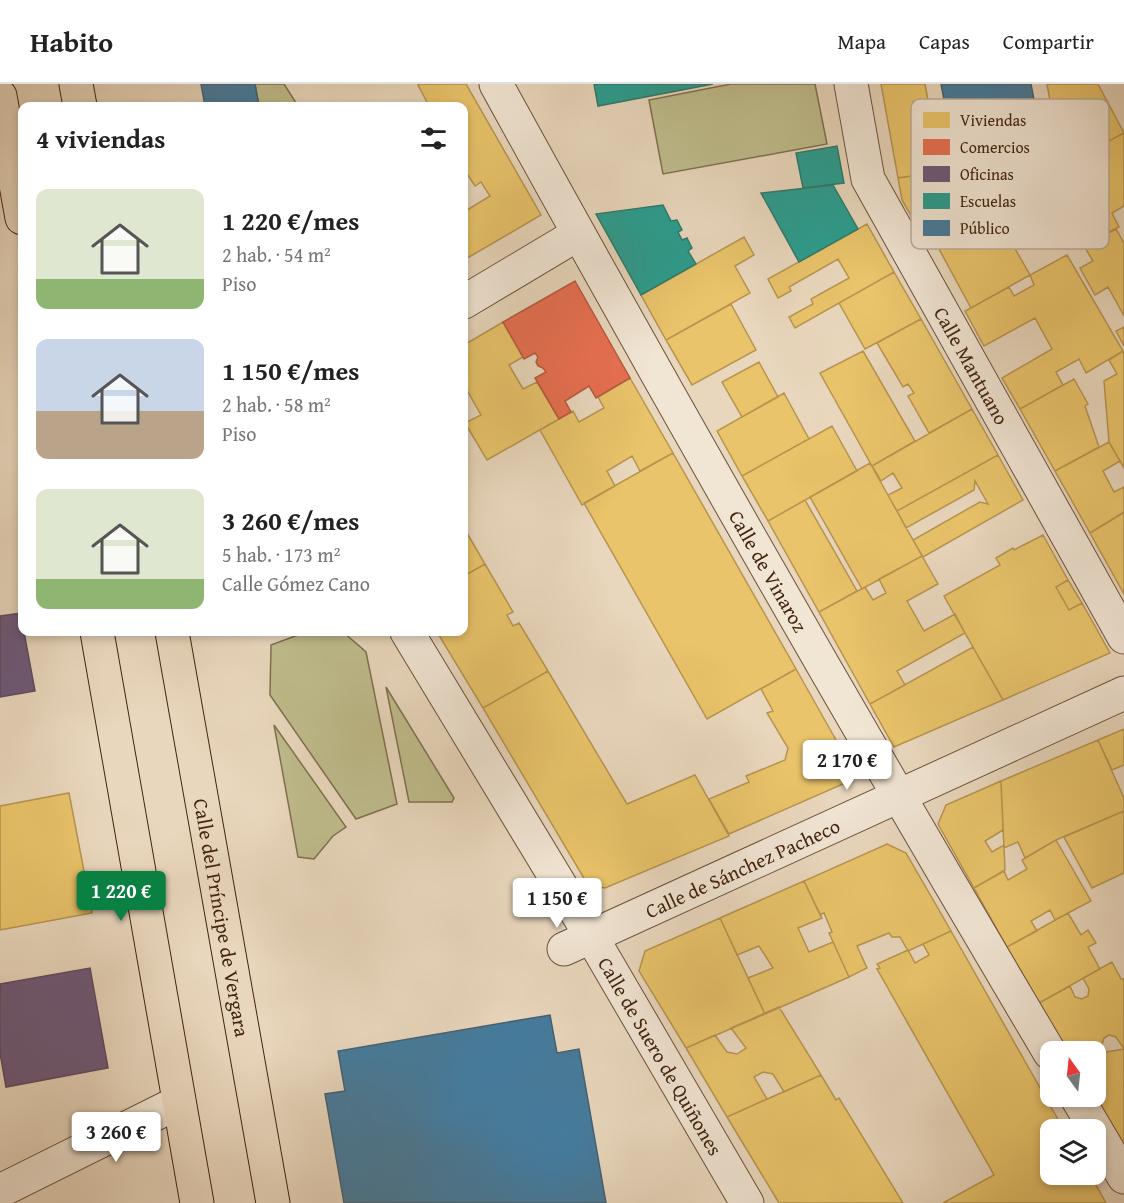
<!DOCTYPE html>
<html lang="es">
<meta charset="utf-8">
<style>
:root{--surface:#fff;--page:#f2f2f2;--text:#222;--muted:#767676;--line:#e0e0e0;--accent:#0b8043}
body{margin:0;font-family:"Gentium Book Plus",serif;background:var(--page);color:var(--text);height:100vh;display:flex;flex-direction:column;font-size:22px;white-space:nowrap}
*{box-sizing:border-box;margin:0}
p{font-size:20px;color:var(--muted)}
.icon{flex:none;width:33px;height:33px;fill:none;stroke:currentColor;stroke-width:2;stroke-linecap:round;stroke-linejoin:round}
.map{position:relative;flex:1;overflow:hidden}
.side{position:absolute;left:18px;top:18px;width:450px;height:534px;display:flex;flex-direction:column;background:var(--surface);border-radius:12px;box-shadow:0 3px 9px #0003}
.side>*{flex:none}
.needle{width:39px;rotate:345deg}
.buttons{position:absolute;left:1040px;top:957px;display:grid;gap:12px}
.buttons a{display:grid;place-items:center;width:66px;height:66px;border-radius:12px;background:var(--surface);box-shadow:0 3px 9px #0003;font-size:30px}
.price{position:absolute;translate:-50% -51px;padding:0 14px;border-radius:6px;background:#fff;color:#222;font-size:20px;line-height:39px;filter:drop-shadow(0 2px 3px #0008)}
.price::after{content:'';position:absolute;left:50%;top:36px;width:18px;height:14px;margin-left:-9px;background:inherit;clip-path:polygon(0 0,100% 0,50% 100%)}
.price.current{background:var(--accent);color:#fff}
ul{padding:0;list-style:none}
li{display:flex;align-items:center;gap:18px;height:150px;padding:0 18px}
li span{display:grid;place-items:center;flex:none;width:168px;height:120px;border-radius:12px;color:#555}
li>.icon{margin-inline-start:auto}
span .icon{width:72px;height:72px;fill:#fffc;stroke-width:1}
li b{font-size:26px}
h2{display:flex;justify-content:space-between;align-items:center;height:72px;padding:0 18px;font-size:26px}
header{display:flex;align-items:center;gap:36px;box-sizing:border-box;height:84px;padding:0 30px;background:var(--surface);border-bottom:2px solid var(--line)}
header strong{font-size:28px}
nav{display:flex;gap:33px;margin-inline-start:auto;font-size:21px}
.map>svg:first-child{display:block}
.green{fill:#bfbc8c;stroke:#80704e;stroke-width:1.5}
.homes{fill:#e9c46a;stroke:#b7944f;stroke-width:1.5}
.shops{fill:#e76f51;stroke:#b6583d;stroke-width:1.5}
.offices{fill:#6d597a;stroke:#60495a;stroke-width:1.5}
.schools{fill:#2a9d8f;stroke:#317969;stroke-width:1.5}
.public{fill:#457b9d;stroke:#446172;stroke-width:1.5}
.lines{fill:none;stroke-linecap:round;stroke-linejoin:round}
.minor-casing{stroke:#6c513a;stroke-width:35}
.major-casing{stroke:#42240f;stroke-width:35}
.minor{stroke:#f1e5d4;stroke-width:33}
.major{stroke:#e9d7bd;stroke-width:33}
.labels{text-anchor:middle;dominant-baseline:central;stroke-width:6;stroke-linejoin:round;paint-order:stroke}
.street-label{font-size:20px;fill:#42240f;stroke:#f1e5d4}
.key{fill:#f1e5d4;stroke:#bcab99;stroke-width:1.5}
.key-label{font-size:16px;fill:#42240f}
</style>
<header>
<strong>Habito</strong>
<nav><a>Mapa</a><a>Capas</a><a>Compartir</a></nav>
</header>
<div class="map">
<svg width="1124" height="1119" viewBox="0 0 1124 1119">
<rect width="100%" height="100%" fill="#e9d7bd"/>
<filter id="stains"><feTurbulence type="fractalNoise" baseFrequency=".00333" numOctaves="4"/><feColorMatrix values="0 0 0 0 .2 0 0 0 0 .09 0 0 0 0 .02 0 0 0 .5 -.17"/></filter>
<radialGradient id="worn" r=".72"><stop offset=".6" stop-color="#630" stop-opacity="0"/><stop offset="1" stop-color="#630" stop-opacity=".3"/></radialGradient>
<path class="green" d="M255,0H284L298,22H259Z
M731,0H815L827,60L663,90L649,16Z
M306,548H343L366,568L397,720L356,735L270,611L271,561Z
M386,603L454,714L452,718H409Z
M274,641L346,743L333,752L314,775L298,773Z"/>
<path class="homes" d="M420,0H466L541,131L464,176V128L490,112L481,98L475,102L464,85V22H423L428,20L418,1Z
M881,0H925L941,88L898,94Z
M1047,0H1098L1124,49L1088,68L1060,72Z
M1124,49V122L1112,129L1119,143L1096,155L1091,98H1101L1104,92L1101,81L1090,82L1088,68Z
M964,85L981,114L920,147L902,116L898,94Z
M985,112L1030,191L971,224L927,143Z
M867,140L894,188L795,244L789,233L813,220L811,215L849,194L838,175L789,203L791,207L778,214L768,195Z
M1116,145L1124,159V232L1108,203L1095,211L1080,184L1093,177L1084,162Z
M744,153L754,171L735,182L750,209L666,256L641,211Z
M1067,171L1123,267L1086,289L1079,275L1056,288L1063,301L1020,325L1002,294L1052,265L1035,234L984,262L965,227L1009,203L1014,212L1034,201L1030,191Z
M894,188L921,235L865,265L839,219Z
M731,220L756,266L692,301L666,256Z
M921,235L972,325L929,349L908,312L914,309L908,300L903,303L877,259Z
M503,238L523,273L509,281L523,305L537,298L559,335L487,376L465,339L481,331L468,308L464,311V261Z
M1124,243V262L1116,247Z
M863,267L915,357L872,382L820,289Z
M1123,267L1124,270V384L1109,358L1104,297L1117,290L1109,276Z
M759,278L778,313L742,333L722,298Z
M630,294L673,369L640,387L632,372L607,387L615,402L582,421L540,346L573,327L579,338L604,324L598,313Z
M1074,295L1088,320L1085,322L1099,363L1055,387L1020,325Z
M784,309L809,355L742,392L717,347Z
M972,325L998,371L897,427L888,411L902,404L893,389L881,397L872,382Z
M832,342L857,387L768,437L742,392Z
M1109,358L1120,377L1103,387L1114,408L1124,403V428L1090,449L1055,387Z
M673,369L796,585L707,635L584,419Z
M998,371L1023,416L923,473L913,456L980,418L988,420L975,397L974,406L906,444L897,427Z
M870,379L922,472L862,505L810,413Z
M805,416L857,507L819,528L768,437Z
M1123,429L1124,431V510L1090,449Z
M464,444L485,480L464,492Z
M1043,451L1068,496L1056,503L1069,526L1082,519L1110,569L1003,616L944,512L1000,481L996,474L1013,464L1014,466Z
M922,472L938,500L907,517L924,547L955,530L965,549L897,587L905,601L870,620L819,528L865,503L873,516L886,509L879,495Z
M485,480L513,528L507,531L513,542L519,539L548,587L483,624L437,548H464V492Z
M1068,496L1082,519L1069,526L1056,503Z
M973,563L1003,616L894,663L870,620Z
M796,585L849,679L843,700L729,750L709,715L749,698L746,692L785,676L788,664L767,629L773,627L761,605Z
M548,587L627,720L695,691L729,752L605,804L588,801L483,624Z
M1124,645V681L1112,686L1098,656Z
M1098,656L1124,714V727L1056,756L1025,774L1018,758L1004,764L1001,697Z
M1001,697L1003,746L985,757L992,768L1004,761L1005,786L974,804L938,740L946,721Z
M69,709L92,829L0,846V722Z
M1124,727V789L1092,804L1064,753Z
M1056,756L1091,817L1055,836L1050,826L1031,837L1037,847L1007,863L974,804L1004,787L1008,796L1027,785L1022,776Z
M887,760L906,769L951,847L908,867L900,853H892L889,849L857,862L867,884L849,893L829,849L832,848L824,829L821,830V833L804,797Z
M804,797L822,834L798,844L809,868L833,858L849,893L765,930L748,894L773,884L759,862L737,871L720,834Z
M1068,829L1081,851L1088,846L1096,859L1088,863L1100,885L1039,919L1007,863Z
M720,834L765,930L686,964L639,887L645,867Z
M951,847L1064,1046H1050V1090H1090L1106,1119H943L994,1091L877,885L880,884L877,880L908,866L915,879L929,871L923,860Z
M1112,878L1121,895H1124V965L1116,953L1109,951L1104,954L1102,960L1106,968L1095,970V968H1065L1039,919L1070,902L1075,913L1082,915L1088,912L1089,905L1083,894Z
M779,923L821,991L784,1008L773,990L763,988L754,993L767,1015L727,1033L686,964L715,951L727,968L737,970L746,964L731,944Z
M1124,965V1072L1095,1012V970Z
M821,991L836,1016L839,1014L903,1119H779L727,1033Z"/>
<path class="shops" d="M575,197L630,294L596,314L589,302L565,317L571,328L559,335L535,294L546,288L543,284L538,282L536,278L538,273L535,269L524,275L503,238Z"/>
<path class="offices" d="M21,529L22,548H24L35,607L0,613V532Z
M90,884L108,984L6,1003L0,969V900Z"/>
<path class="schools" d="M594,0H713L598,22Z
M837,62L844,99L803,104L796,69Z
M833,101L858,145L799,178L761,109Z
M663,121L671,137L677,136L682,146L678,148L682,156L687,154L692,164L688,167L696,180L641,211L596,130Z"/>
<path class="public" d="M201,0H255L259,22H205Z
M941,0H1031L1045,74L957,86Z
M550,931L557,969L579,965L606,1119H344L325,1010L345,1007L338,967Z"/>
<g class="lines">
<g class="minor-casing">
<g id="minor">
<path id="s1" d="M496,0C675,326 860,649 1050,969"/>
<path id="s2" d="M851,0L868,95L1124,553"/>
<path d="M464,218L578,150"/>
<path id="s3" d="M407,548L591,852L747,1119"/>
<path id="s4" d="M564,865L1124,609"/>
<path d="M1076,1012L1124,1093"/>
<path d="M0,1107L179,1018"/>
</g>
</g>
<g class="major-casing">
<g id="major">
<path d="M76,0L80,22"/>
<path d="M0,12L22,134"/>
<path d="M97,548L197,1119"/>
<path id="s5" d="M172,548L273,1119"/>
</g>
</g>
<use href="#minor" class="minor"/>
<use href="#major" class="major"/>
</g>
<g class="labels">
<g class="street-label">
<text stroke="none"><textPath href="#s2" startOffset="310">Calle Mantuano</textPath></text>
<text stroke="none"><textPath href="#s1" startOffset="558">Calle de Vinaroz</textPath></text>
<text stroke="none"><textPath href="#s4" startOffset="196">Calle de Sánchez Pacheco</textPath></text>
<text stroke="none"><textPath href="#s5" startOffset="290">Calle del Príncipe de Vergara</textPath></text>
<text stroke="none"><textPath href="#s3" startOffset="494">Calle de Suero de Quiñones</textPath></text>
</g>
</g>
<rect x="911" y="15" width="198" height="150" rx="9" class="key"/>
<rect x="923" y="28" width="27" height="16" fill="#e9c46a"/>
<rect x="923" y="55" width="27" height="16" fill="#e76f51"/>
<rect x="923" y="82" width="27" height="16" fill="#6d597a"/>
<rect x="923" y="109" width="27" height="16" fill="#2a9d8f"/>
<rect x="923" y="136" width="27" height="16" fill="#457b9d"/>
<g class="key-label">
<text x="960" y="42">Viviendas</text>
<text x="960" y="69">Comercios</text>
<text x="960" y="96">Oficinas</text>
<text x="960" y="123">Escuelas</text>
<text x="960" y="150">Público</text>
</g>
<rect width="100%" height="100%" filter="url(#stains)"/>
<rect width="100%" height="100%" fill="url(#worn)"/>
</svg>
<div class="buttons">
<a><svg class="needle" viewBox="-14 -14 28 28"><path d="M0-13l5 13h-10z" fill="#e53935"/><path d="M0 13l5-13h-10z" fill="#767676"/></svg></a>
<a><svg class="icon" aria-label="layers" viewBox="0 0 24 24"><path d="M12 4l9 5-9 5-9-5zM3 14l9 5 9-5"/></svg></a>
</div>
<b class="price" style="left:847px;top:707px">2 170 €</b>
<b class="price current" style="left:121px;top:838px">1 220 €</b>
<b class="price" style="left:557px;top:845px">1 150 €</b>
<b class="price" style="left:116px;top:1079px">3 260 €</b>
<section class="side">
<h2>4 viviendas<svg class="icon" aria-label="filters" viewBox="0 0 24 24"><path d="M4 7h16M4 17h16"/><circle cx="9" cy="7" r="2"/><circle cx="15" cy="17" r="2"/></svg></h2>
<ul>
<li><span style="background:linear-gradient(#dfe7d0 75%,#8fb573 0)"><svg class="icon" aria-label="home" viewBox="0 0 24 24"><path d="M3 11l9-7 9 7M6 9v11h12V9"/></svg></span><div><b>1 220 €/mes</b><p>2 hab. · 54 m²</p><p>Piso</p></div></li>
<li><span style="background:linear-gradient(#c9d6e8 60%,#b9a48a 0)"><svg class="icon" aria-label="home" viewBox="0 0 24 24"><path d="M3 11l9-7 9 7M6 9v11h12V9"/></svg></span><div><b>1 150 €/mes</b><p>2 hab. · 58 m²</p><p>Piso</p></div></li>
<li><span style="background:linear-gradient(#dfe7d0 75%,#8fb573 0)"><svg class="icon" aria-label="home" viewBox="0 0 24 24"><path d="M3 11l9-7 9 7M6 9v11h12V9"/></svg></span><div><b>3 260 €/mes</b><p>5 hab. · 173 m²</p><p>Calle Gómez Cano</p></div></li>
</ul>
</section>
</div>
